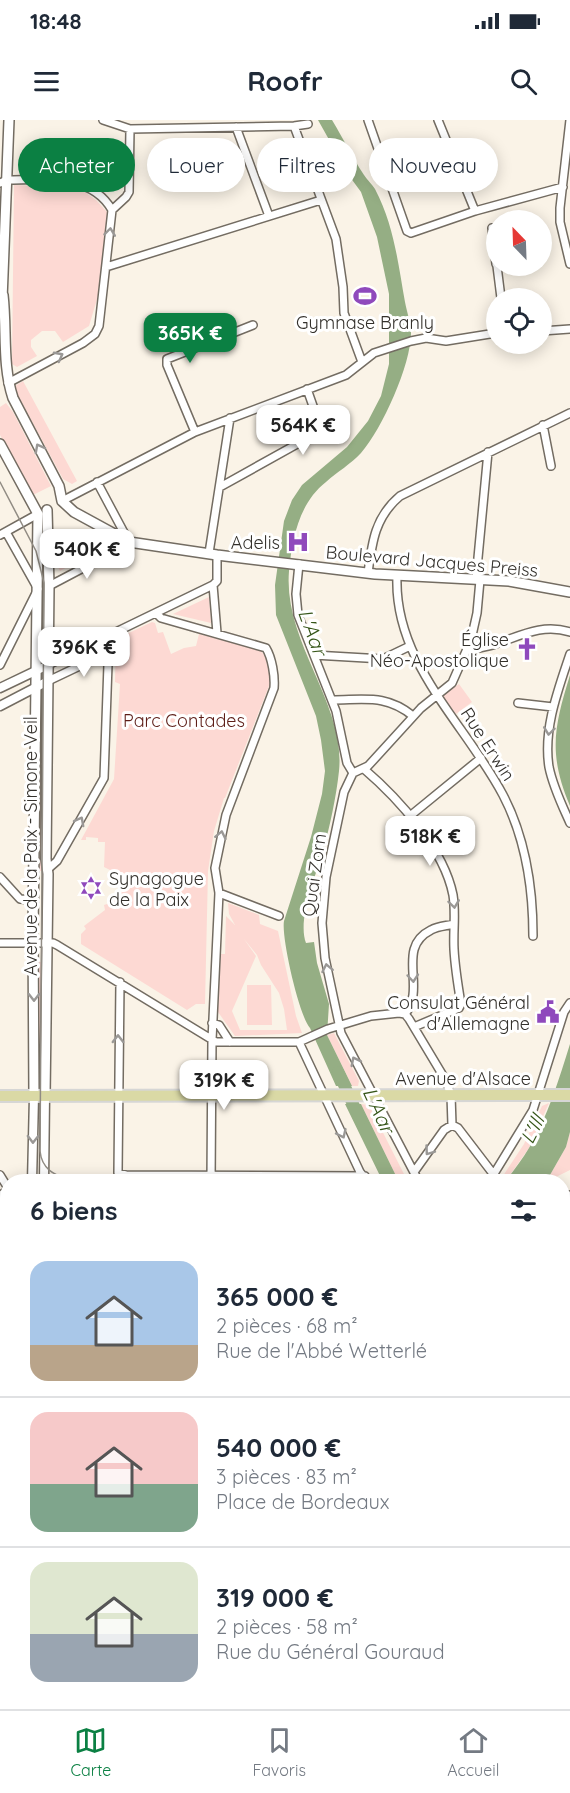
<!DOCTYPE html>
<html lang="fr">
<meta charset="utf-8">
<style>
:root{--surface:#fff;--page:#f2f2f3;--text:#1f2937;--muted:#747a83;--line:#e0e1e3;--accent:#0b8043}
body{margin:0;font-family:Quicksand,sans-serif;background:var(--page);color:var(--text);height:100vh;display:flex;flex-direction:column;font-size:22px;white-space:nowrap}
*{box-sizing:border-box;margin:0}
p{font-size:20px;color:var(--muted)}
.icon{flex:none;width:33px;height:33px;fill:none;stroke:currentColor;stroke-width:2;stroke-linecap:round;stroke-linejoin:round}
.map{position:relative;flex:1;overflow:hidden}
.details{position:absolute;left:0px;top:1054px;width:570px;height:536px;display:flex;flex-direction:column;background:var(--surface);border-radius:24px 24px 0 0;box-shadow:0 3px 15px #0003}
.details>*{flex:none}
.banner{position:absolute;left:18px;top:18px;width:534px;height:54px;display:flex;gap:12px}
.needle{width:39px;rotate:337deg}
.buttons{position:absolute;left:486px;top:90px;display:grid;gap:12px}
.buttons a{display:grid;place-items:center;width:66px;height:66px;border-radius:50%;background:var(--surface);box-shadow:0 3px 15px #0003;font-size:30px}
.price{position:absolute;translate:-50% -51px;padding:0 14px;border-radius:12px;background:#fff;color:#222;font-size:20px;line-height:39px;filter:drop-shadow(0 2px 3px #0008)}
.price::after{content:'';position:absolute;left:50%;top:36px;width:18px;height:14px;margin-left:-9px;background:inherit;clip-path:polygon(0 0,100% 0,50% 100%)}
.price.selected{background:var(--accent);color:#fff}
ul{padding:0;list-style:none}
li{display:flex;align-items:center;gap:18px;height:150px;padding:0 30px}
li+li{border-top:2px solid var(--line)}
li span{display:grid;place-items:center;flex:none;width:168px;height:120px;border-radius:18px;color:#555}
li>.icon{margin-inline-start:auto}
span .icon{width:72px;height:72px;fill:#fffc;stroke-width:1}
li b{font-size:26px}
h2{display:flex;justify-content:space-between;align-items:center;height:72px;padding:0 30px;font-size:26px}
.chip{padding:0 21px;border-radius:27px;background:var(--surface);box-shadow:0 3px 15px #0003;font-size:21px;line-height:54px}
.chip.selected{background:var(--accent);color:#fff}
.status{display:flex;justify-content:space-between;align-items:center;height:42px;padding:0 30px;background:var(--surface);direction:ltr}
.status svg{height:16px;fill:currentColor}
header{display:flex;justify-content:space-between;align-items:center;height:78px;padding:0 30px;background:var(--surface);font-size:27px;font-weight:700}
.menu{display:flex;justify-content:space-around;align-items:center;height:84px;border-top:2px solid var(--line);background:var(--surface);font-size:16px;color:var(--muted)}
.menu a{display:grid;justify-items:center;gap:3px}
.menu .selected{color:var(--accent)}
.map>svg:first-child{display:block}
.green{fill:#fdd9d3;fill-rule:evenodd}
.water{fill:#95ae84}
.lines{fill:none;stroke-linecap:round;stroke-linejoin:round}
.river{stroke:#95ae84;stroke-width:12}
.pedestrian-casing{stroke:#736c62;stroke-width:8}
.minor-casing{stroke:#736c62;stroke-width:10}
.tertiary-casing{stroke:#736c62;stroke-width:11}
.secondary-casing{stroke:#736c62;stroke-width:12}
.primary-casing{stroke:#d6d6d5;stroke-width:14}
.pedestrian{stroke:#fff;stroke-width:5}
.minor{stroke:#fff;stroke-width:7}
.tertiary{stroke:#fff;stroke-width:8}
.secondary{stroke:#fff;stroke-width:9}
.primary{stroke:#dad9a5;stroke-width:10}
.tram{stroke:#918c84;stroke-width:1.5}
.oneway{stroke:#9a9896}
.labels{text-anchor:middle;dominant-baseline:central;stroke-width:6;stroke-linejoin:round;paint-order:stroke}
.poi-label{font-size:18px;fill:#34312c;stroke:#fff;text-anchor:end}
.street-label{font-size:18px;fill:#34312c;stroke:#fff}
.park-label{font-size:18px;fill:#5e1e18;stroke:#fff}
.water-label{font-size:20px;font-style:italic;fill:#365619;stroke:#fff}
</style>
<div class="status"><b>18:48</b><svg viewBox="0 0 49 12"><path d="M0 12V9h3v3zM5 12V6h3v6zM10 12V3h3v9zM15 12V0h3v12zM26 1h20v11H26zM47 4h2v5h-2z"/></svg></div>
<header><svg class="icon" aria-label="menu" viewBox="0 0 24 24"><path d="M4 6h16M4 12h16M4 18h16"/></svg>Roofr<svg class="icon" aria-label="search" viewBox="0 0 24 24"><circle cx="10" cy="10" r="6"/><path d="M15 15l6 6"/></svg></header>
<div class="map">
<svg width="570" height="1589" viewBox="0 0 570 1589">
<rect width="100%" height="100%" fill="#faf3e7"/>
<path class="green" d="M14,65L79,68L96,80L108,93L98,176L89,206L63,222L55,211H42L31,220V227L37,236L17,247L12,244Z
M23,261L77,361L72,364L63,359L16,272L15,266Z
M6,283L13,292L51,366L33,375L0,315V287Z
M70,410L102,428L60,451L56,443L57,417Z
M209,477L211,503L173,494Z
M152,502L155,503L158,513L163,512L171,534L184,528L196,526L199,514L260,530L266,537L271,561L225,678H224L214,711L208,751L205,884H196L187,890L81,824V814L86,809L84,806L105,790L104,785L113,782V776H117L119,770L117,764L113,763L114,752L104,747L105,722H98V718L86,717V720H81L114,659L120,564L115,562L116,519Z
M459,564L472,582L456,594L442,576Z
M44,574L42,751H38L40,576Z
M228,783L259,795L260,804L278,811L296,896L302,913L235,916L218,892L219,834H225L226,796L235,805L229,794ZM244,819L257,835L261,845L279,873L284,889L287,910H240L232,891L256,836Z
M38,842H42L41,955H37Z
M247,865H271L272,905H247Z
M334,913L359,961L358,966H352L327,915Z
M549,983L529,1028L505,1062H499L524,1024L542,986Z
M361,984L367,985L370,987L408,1062H399Z
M570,1012V1050L556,1057V1062H546L566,1027Z
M7,1075V1191L0,1187V1080Z"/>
<path class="water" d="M318,0H332C343,18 352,37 364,55C367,60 372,64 375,69C394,105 398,143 405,182C407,193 411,203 411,213C411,245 382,309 361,333C351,344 337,352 326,362C299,383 292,419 289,451C283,523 346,583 339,651C336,678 330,706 323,731C316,755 297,800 306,823L314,822L317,843L329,884L327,915L352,966H336L310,908C299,896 281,817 284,801L311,717L322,674L325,651L321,620L316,596L276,495L275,465L284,401L292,380L302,365L347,327L368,301L381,276L389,244V174L377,117L361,72L350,57Z
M570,555V686C548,634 554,607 570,555Z
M570,924V1012L566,1027L546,1062H505C513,1051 522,1040 529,1028C548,996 559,959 570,924Z
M345,984H361L399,1062H383Z"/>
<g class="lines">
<path class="river" d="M338,952L360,999"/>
<g class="pedestrian-casing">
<path id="pedestrian" d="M118,1053L119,1062
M85,1062H101"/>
</g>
<g class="minor-casing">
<path id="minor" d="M103,0L130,9L294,6L308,4
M368,0L407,111L411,113L475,91L563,67
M438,0L475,91
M570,0L560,88V102L570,144
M294,6L336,119L343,167L344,193L362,242
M236,7L269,96
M0,63L7,60C43,60 91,53 112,90L99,206L95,214L83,223L8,263
M112,90L126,77L129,72L130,9
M492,108L496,144
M497,146L501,178
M106,147L321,80
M542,211L570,209
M543,305L551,346
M195,312L167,245V239L253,205
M220,367L317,313L319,303L307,269
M62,381L195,312L346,255L374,233L411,221L426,218L446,221L496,213
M0,415L38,394
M209,433L230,298
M299,444L296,474L298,495L336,591L347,643L353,653
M368,453C372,422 375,397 400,376L570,293
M397,457C394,543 465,603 503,675C526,719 533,767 533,816
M476,459L488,332
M213,465L217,513
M49,466L123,427L129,422L97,362
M156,493L161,498L266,528C272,538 275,556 274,568L226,695L215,748L219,773L212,920L211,1062
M469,529C505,528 532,500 570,512
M570,534C558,570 543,609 549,647C553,667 562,685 570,703
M314,535L383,539L410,526
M0,545L38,469L6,412
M48,545L213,465L217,461V435
M48,561L109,532
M332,580C365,580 386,574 413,596
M518,583L553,587
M364,649C399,679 444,729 453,775C456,794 453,810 454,829C455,848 458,866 461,884L459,888L414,907
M353,653L344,672L326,757L322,803L325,838L341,913L419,1062
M353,653L368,646L421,588L452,563L471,520L477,493L480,460
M410,696L481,638
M48,749L57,741L104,658L109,516
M0,757L20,779L34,780
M219,773L279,796
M0,823H53L57,825L216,922H299L328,909L371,896L399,893L405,894
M120,862L118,1053L126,1055L365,1056
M405,894L409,899L445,959L451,975L452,1005
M405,894C427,868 395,828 431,810C438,806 446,806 454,804
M212,903L219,905L230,922
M299,922L360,1052L368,1062
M414,1052L444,1010L452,1005L458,1008L494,1055
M0,1055L8,1068
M489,1062L533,990L564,892L570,883
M562,1095L570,1075
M562,1148L570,1160
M562,1220H570
M0,1267L8,1268
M562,1397L570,1393
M0,1442L8,1434
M0,1471L8,1475
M562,1526L570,1527
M562,1544L570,1539
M209,1582L215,1589
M274,1582L283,1589
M472,1582L475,1589
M113,1585L118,1589
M74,1589L78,1582
M149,1589L155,1582
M299,1589L302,1582
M403,1589L412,1584
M496,1589L505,1582"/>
</g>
<g class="tertiary-casing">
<path id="tertiary" d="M0,568L48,545
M0,586L48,561
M32,1062L34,976
M44,1062L45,976
M0,1076L8,1071
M562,1112L570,1105
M0,1211L5,1208V1194
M0,1241L8,1229
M562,1290H570
M562,1309H570
M412,1582V1589"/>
</g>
<g class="secondary-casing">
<path id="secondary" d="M3,175C7,210 2,245 13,278L59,366L62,381
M2,180L9,0
M0,324L38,394L33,813L34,976
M62,381L74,392L129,422L217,435L375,454L509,461L570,472
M45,976L48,754L46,739L49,466L47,390"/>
</g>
<g class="primary-casing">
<path id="primary" d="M0,976L570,975"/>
</g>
<use href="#pedestrian" class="pedestrian"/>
<use href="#minor" class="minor"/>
<use href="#tertiary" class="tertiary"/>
<use href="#secondary" class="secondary"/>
<use href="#primary" class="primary"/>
<path class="tram" d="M0,362L36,431L44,463L40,1031C42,1051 56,1055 73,1062
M0,1254L8,1242
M562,1293H570
M562,1305L570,1304"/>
</g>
<defs><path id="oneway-chevron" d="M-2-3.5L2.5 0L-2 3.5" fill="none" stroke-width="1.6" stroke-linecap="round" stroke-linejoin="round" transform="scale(1.5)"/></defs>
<g class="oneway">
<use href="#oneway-chevron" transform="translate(110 112) rotate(-83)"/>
<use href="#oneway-chevron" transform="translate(59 236) rotate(-28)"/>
<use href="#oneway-chevron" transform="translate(39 328) rotate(-118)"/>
<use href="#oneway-chevron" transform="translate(549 611) rotate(97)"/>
<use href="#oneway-chevron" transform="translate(80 701) rotate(-62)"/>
<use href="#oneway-chevron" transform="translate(221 715) rotate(-78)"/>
<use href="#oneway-chevron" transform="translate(454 784) rotate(82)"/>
<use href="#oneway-chevron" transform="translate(327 848) rotate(-101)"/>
<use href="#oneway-chevron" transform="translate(413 858) rotate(85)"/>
<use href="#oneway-chevron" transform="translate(34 877) rotate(90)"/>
<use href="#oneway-chevron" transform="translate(118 919) rotate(-90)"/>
<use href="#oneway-chevron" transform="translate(355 941) rotate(-117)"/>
<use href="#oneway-chevron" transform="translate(342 1014) rotate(65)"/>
<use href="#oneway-chevron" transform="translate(33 1019) rotate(91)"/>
<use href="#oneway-chevron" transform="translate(429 1031) rotate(126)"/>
</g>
<defs>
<g id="stadium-bare" transform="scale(1.8)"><path d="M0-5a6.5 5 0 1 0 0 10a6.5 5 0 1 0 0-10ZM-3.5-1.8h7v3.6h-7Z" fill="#8f49bc" stroke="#fff" stroke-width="2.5" paint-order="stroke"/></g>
<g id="hospital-bare" transform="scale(1.8)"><path d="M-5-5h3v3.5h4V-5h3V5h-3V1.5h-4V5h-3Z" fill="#8f49bc" stroke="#fff" stroke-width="2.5" paint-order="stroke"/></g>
<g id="church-bare" transform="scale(1.8)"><path d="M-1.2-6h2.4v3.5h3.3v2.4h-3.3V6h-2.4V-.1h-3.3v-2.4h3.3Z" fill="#8f49bc" stroke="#fff" stroke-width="2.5" paint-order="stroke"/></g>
<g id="synagogue-bare" transform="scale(1.8)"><path d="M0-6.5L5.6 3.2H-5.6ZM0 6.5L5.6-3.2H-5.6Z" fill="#8f49bc" stroke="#fff" stroke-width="2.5" paint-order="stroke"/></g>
<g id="civic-bare" transform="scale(1.8)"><path d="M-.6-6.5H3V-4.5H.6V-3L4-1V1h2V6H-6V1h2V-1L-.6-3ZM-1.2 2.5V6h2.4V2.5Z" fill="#8f49bc" stroke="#fff" stroke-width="2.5" paint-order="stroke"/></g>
</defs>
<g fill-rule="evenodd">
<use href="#stadium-bare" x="365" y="176"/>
<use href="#hospital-bare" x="298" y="422"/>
<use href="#church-bare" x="527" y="529"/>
<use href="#synagogue-bare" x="91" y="768"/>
<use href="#civic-bare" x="548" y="892"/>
</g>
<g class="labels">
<g class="poi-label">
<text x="365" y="202" text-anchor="middle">Gymnase Branly</text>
<text x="280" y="422">Adelis</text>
<text x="509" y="519">Église<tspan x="509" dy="21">Néo-Apostolique</tspan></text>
<text x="109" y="758" text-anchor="start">Synagogue<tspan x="109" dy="21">de la Paix</tspan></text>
<text x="530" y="882">Consulat Général<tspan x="530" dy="21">d'Allemagne</tspan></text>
</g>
<g class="street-label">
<text transform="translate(432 441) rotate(5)">Boulevard Jacques Preiss</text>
<text transform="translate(488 624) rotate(57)">Rue Erwin</text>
<text transform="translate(30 726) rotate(-90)">Avenue de la Paix - Simone Veil</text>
<text transform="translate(314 755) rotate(-82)">Quai Zorn</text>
<text x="463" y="958">Avenue d'Alsace</text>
</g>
<g class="park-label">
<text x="184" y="600">Parc Contades</text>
</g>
<g class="water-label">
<text transform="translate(313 512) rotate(70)">L'Aar</text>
<text transform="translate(379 990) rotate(65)">L'Aar</text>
<text transform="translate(532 1009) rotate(-63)">L'Ill</text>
</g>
</g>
</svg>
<div class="buttons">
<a><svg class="needle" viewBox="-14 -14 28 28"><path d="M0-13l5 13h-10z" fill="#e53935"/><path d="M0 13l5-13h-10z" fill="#747a83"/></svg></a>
<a><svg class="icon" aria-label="locate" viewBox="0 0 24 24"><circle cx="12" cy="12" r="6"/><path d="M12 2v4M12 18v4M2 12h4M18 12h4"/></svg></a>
</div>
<b class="price selected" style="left:190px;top:244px">365K €</b>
<b class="price" style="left:303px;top:336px">564K €</b>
<b class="price" style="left:87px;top:460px">540K €</b>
<b class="price" style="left:84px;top:558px">396K €</b>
<b class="price" style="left:430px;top:747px">518K €</b>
<b class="price" style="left:224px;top:991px">319K €</b>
<div class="banner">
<a class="chip selected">Acheter</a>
<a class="chip">Louer</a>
<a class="chip">Filtres</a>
<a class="chip">Nouveau</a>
</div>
<section class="details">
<h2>6 biens<svg class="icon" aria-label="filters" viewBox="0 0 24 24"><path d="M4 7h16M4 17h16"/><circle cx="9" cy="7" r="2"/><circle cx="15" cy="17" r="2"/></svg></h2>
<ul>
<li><span style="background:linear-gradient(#a9c7e8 70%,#b9a48a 0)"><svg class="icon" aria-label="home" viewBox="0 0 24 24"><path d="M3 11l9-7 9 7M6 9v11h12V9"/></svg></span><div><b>365 000 €</b><p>2 pièces · 68 m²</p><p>Rue de l'Abbé Wetterlé</p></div></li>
<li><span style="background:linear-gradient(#f6c9c9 60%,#7fa58c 0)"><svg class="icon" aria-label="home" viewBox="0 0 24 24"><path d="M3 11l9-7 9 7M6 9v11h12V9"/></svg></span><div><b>540 000 €</b><p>3 pièces · 83 m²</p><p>Place de Bordeaux</p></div></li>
<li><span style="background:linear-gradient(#dfe7d0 60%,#9aa5b1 0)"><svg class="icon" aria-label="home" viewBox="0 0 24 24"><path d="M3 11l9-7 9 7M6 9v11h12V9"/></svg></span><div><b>319 000 €</b><p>2 pièces · 58 m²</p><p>Rue du Général Gouraud</p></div></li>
</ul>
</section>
</div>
<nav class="menu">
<a class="selected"><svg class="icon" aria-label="map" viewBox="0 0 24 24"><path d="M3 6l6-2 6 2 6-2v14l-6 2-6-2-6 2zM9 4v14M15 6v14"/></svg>Carte</a>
<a><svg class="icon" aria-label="saved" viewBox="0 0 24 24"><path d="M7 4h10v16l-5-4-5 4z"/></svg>Favoris</a>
<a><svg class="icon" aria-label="home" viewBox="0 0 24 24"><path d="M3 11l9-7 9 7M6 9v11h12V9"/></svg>Accueil</a>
</nav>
